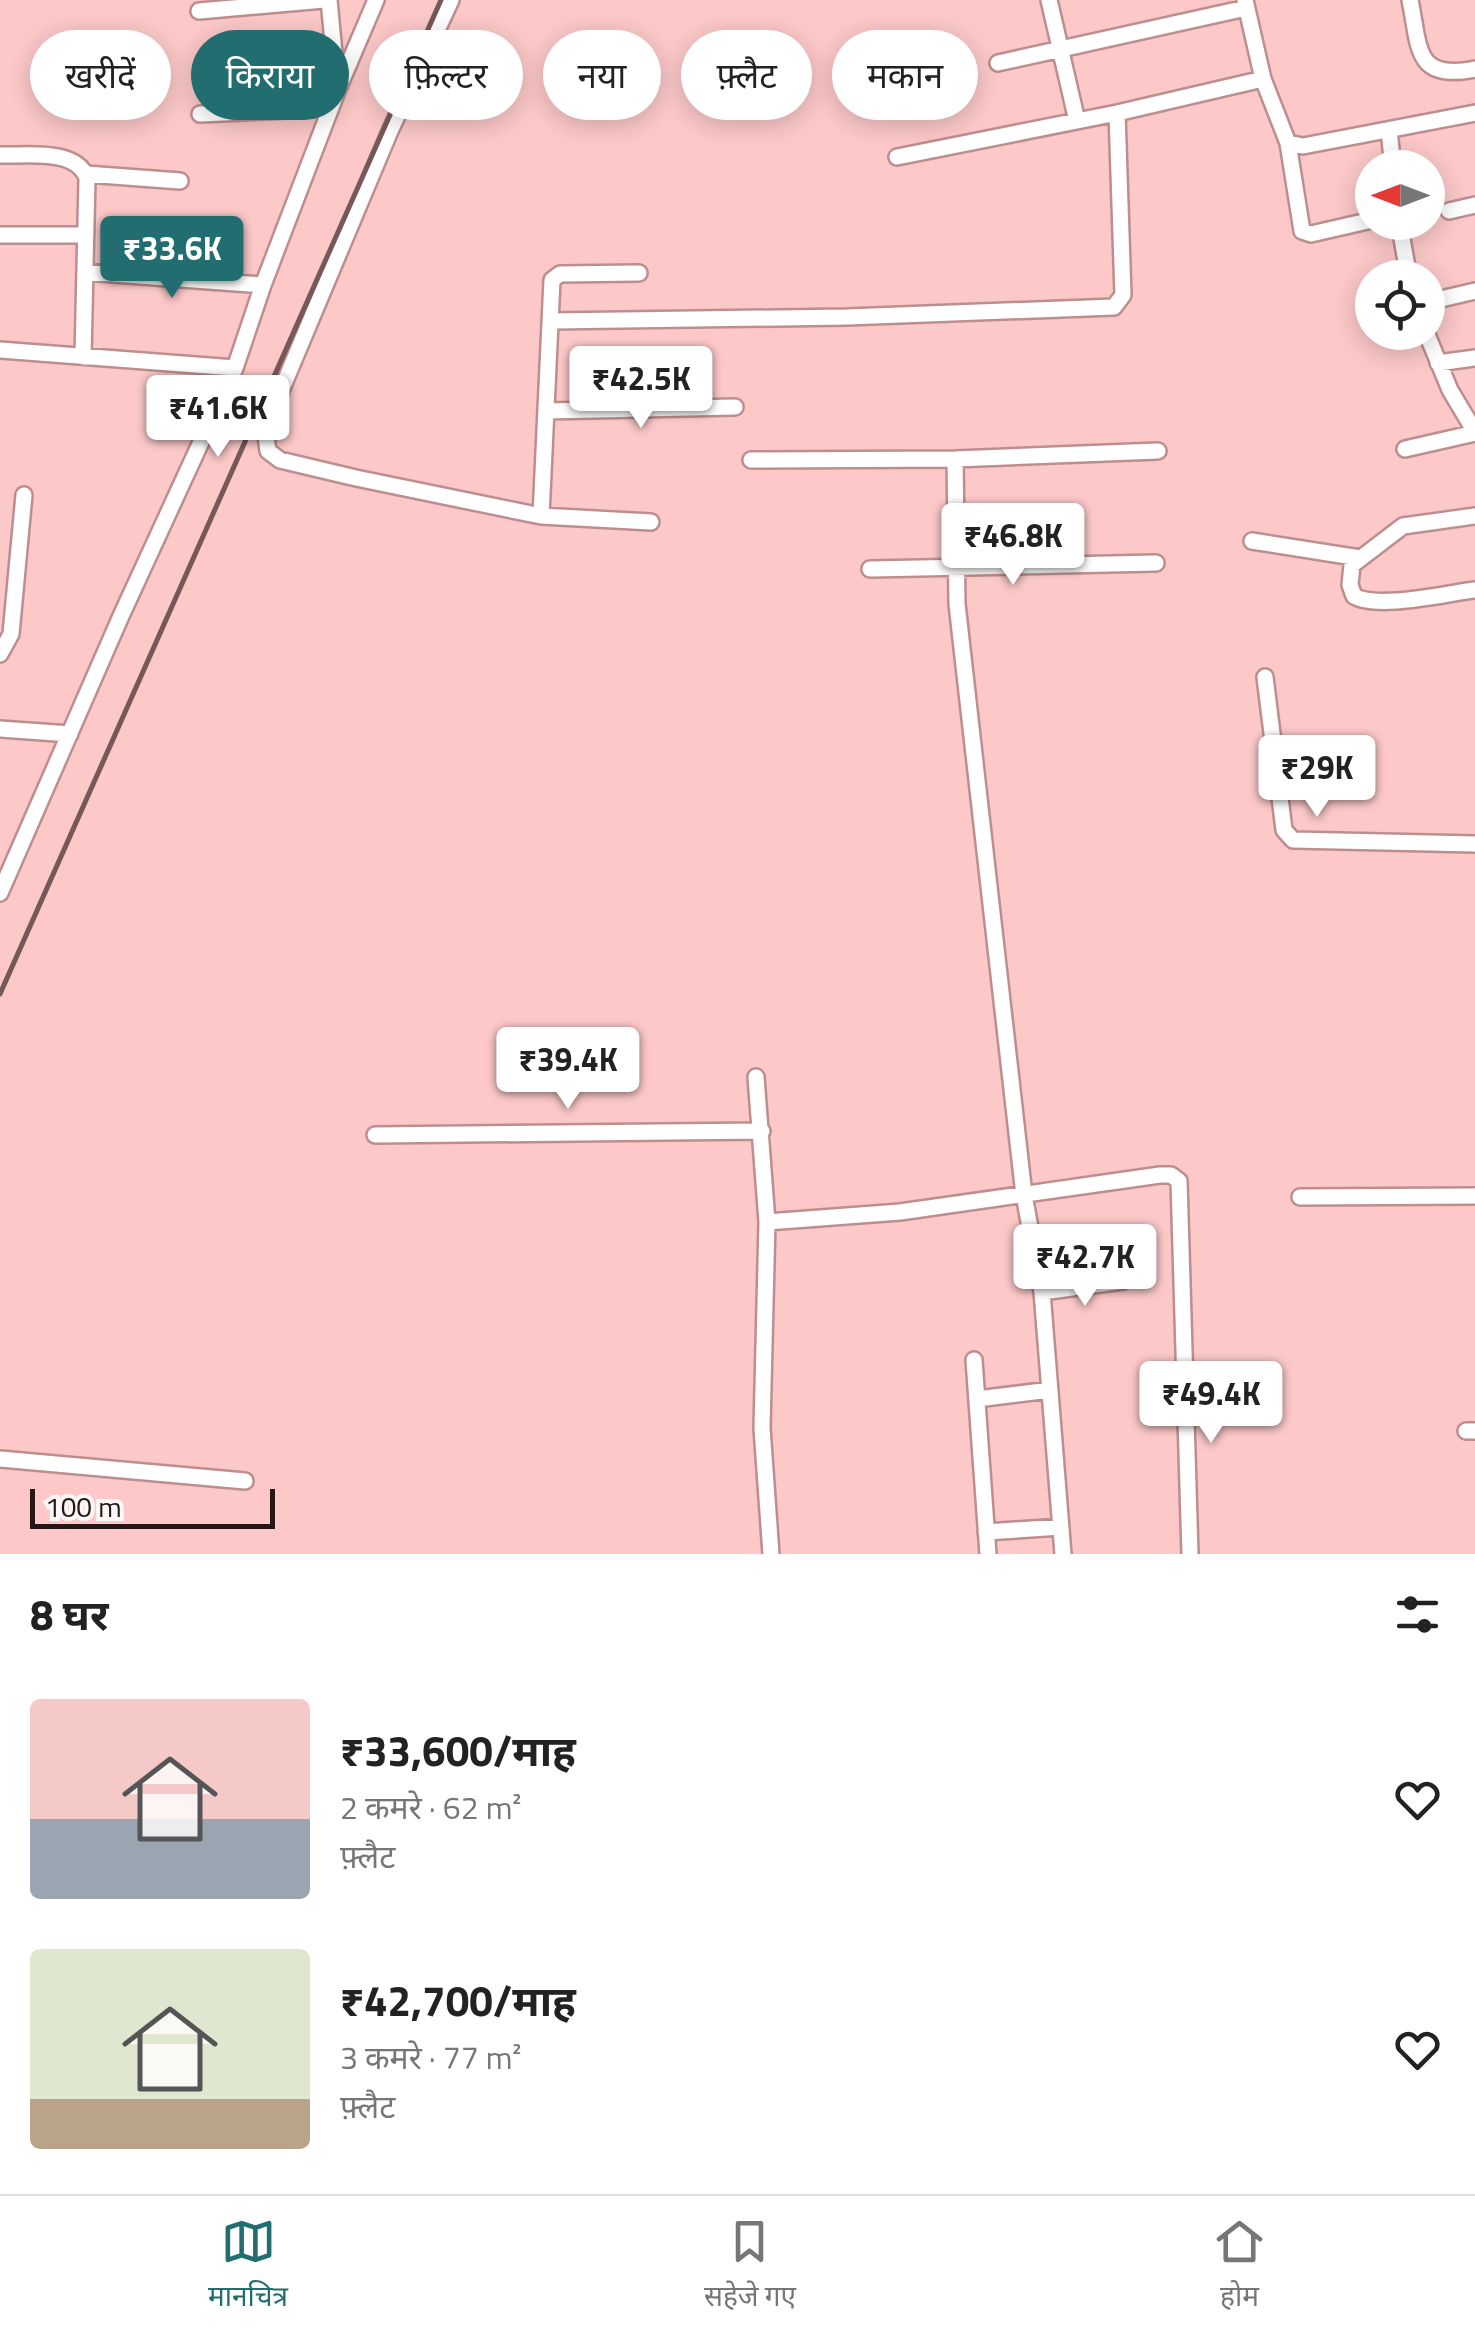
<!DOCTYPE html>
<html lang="hi">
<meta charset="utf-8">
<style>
:root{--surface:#fff;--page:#f2f2f2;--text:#222;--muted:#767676;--line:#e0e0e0;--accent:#216d70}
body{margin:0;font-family:"Titillium Web","Noto Sans Devanagari",sans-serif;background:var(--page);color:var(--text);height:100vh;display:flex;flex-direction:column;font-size:38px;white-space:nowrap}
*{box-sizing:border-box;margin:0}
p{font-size:32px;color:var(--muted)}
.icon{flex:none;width:55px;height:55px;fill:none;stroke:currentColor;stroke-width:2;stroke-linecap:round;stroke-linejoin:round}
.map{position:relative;height:1554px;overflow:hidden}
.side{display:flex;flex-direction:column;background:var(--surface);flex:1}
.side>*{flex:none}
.banner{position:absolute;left:30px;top:30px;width:1415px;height:90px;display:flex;gap:20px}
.needle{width:65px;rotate:270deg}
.buttons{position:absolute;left:1355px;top:150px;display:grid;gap:20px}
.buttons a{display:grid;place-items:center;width:90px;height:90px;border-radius:50%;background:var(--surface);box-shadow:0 5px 25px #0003;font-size:50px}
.scale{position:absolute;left:30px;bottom:25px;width:245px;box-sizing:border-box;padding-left:10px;border:5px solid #281616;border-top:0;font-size:28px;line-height:35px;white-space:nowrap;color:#281616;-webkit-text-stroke:8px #fcf7f7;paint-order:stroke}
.price{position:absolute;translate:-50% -85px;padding:0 22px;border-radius:10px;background:#fff;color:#222;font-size:32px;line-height:65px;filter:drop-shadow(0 2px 5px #0008)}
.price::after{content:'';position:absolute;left:50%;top:60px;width:30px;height:22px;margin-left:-15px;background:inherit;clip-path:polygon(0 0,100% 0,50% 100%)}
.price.active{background:var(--accent);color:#fff}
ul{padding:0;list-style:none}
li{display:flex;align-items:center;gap:30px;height:250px;padding:0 30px}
li span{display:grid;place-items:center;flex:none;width:280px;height:200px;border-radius:10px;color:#555}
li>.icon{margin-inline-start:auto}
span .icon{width:120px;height:120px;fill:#fffc;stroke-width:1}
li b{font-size:42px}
h2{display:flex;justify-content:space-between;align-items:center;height:120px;padding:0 30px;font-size:42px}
.chip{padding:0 35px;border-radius:45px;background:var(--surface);box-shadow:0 5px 25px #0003;font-size:35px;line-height:90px}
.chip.active{background:var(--accent);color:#fff}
.tab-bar{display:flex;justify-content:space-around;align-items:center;height:140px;border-top:2px solid var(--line);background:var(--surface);font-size:28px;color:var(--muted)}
.tab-bar a{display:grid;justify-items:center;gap:5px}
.tab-bar .active{color:var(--accent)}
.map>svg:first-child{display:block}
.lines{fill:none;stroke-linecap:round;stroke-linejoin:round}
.minor-casing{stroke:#be8e8e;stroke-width:20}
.minor{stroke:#fff;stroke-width:15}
.rail{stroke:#775858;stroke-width:5}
</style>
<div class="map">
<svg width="1475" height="1554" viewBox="0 0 1475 1554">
<rect width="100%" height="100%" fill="#fcc8c8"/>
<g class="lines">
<g class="minor-casing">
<path id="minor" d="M329,0L337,85
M451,0L390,131L265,429L268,451L280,460L356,478L541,516L651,522
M1049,0L1077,121
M1245,0L1263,79L1288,143L1303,146L1475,113
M1410,0C1420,48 1414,81 1475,69
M199,11L324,0
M998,63L1246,8
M200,114L330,108
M1389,130L1393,168
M1288,143L1302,231L1311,234L1372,220
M0,155C27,156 76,148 87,178L83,357
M897,157L1117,113L1263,79
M86,174L180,181
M1449,211L1475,205
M1399,222L1409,278
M0,235H86
M85,272L263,285
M1428,302L1475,291
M551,321L847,317L1114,307L1123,295L1117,113
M1426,332L1450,390L1475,432
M0,350L235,368
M1438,363L1475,358
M546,411L735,407
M1405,449L1475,433
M955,459L957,604L1024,1195L1042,1292L1063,1554
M751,460L955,459L1158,451
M541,516L552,280L560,274L639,273
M1475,516L1403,526L1352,565L1350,585L1354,596C1377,610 1447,593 1475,590
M1252,541L1360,558
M870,569L1156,563
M0,654L11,634L24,495
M1265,677L1284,830L1293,840L1475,844
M0,729L70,734
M0,893L121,616L235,368L263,285L338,89L376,0
M756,1077L767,1222L762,1428L771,1554
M375,1135L762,1131
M1300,1197L1475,1196
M767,1222L900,1212L1160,1175H1171L1179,1181L1190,1554
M1042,1292L1123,1281
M974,1360L988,1554
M977,1399L1050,1390
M1466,1431H1475
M0,1459L245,1481
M986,1532L1061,1527"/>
</g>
<use href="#minor" class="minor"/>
<path class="rail" d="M0,994L441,0"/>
</g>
</svg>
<div class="buttons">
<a><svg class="needle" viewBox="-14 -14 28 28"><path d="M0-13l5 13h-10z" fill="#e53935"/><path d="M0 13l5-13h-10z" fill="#767676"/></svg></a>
<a><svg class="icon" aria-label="locate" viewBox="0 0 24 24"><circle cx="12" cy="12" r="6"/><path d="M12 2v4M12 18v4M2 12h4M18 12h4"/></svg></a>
</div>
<div class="scale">100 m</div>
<b class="price active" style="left:172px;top:301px">₹33.6K</b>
<b class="price" style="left:641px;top:431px">₹42.5K</b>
<b class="price" style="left:218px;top:460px">₹41.6K</b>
<b class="price" style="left:1013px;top:588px">₹46.8K</b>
<b class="price" style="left:1317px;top:820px">₹29K</b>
<b class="price" style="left:568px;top:1112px">₹39.4K</b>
<b class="price" style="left:1085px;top:1309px">₹42.7K</b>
<b class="price" style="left:1211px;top:1446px">₹49.4K</b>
<div class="banner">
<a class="chip">खरीदें</a>
<a class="chip active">किराया</a>
<a class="chip">फ़िल्टर</a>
<a class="chip">नया</a>
<a class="chip">फ़्लैट</a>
<a class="chip">मकान</a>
</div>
</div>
<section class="side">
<h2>8 घर<svg class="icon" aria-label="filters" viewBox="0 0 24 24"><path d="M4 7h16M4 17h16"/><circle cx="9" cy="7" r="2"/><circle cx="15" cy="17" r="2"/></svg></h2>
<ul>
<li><span style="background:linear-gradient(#f6c9c9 60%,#9aa5b1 0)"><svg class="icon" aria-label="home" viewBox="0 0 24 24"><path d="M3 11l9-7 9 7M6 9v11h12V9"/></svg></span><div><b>₹33,600/माह</b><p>2 कमरे · 62 m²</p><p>फ़्लैट</p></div><svg class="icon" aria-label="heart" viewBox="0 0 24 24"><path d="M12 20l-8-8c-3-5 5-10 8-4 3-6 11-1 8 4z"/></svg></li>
<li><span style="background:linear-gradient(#dfe7d0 75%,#b9a48a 0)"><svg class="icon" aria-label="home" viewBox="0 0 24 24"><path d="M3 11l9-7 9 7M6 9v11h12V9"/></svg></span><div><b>₹42,700/माह</b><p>3 कमरे · 77 m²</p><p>फ़्लैट</p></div><svg class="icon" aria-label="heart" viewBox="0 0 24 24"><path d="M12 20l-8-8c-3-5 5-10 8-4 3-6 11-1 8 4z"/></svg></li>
</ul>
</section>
<nav class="tab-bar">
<a class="active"><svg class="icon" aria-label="map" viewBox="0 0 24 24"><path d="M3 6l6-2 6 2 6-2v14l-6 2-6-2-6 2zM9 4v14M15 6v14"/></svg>मानचित्र</a>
<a><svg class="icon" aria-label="saved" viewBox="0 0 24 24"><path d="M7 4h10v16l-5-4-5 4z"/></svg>सहेजे गए</a>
<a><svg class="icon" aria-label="home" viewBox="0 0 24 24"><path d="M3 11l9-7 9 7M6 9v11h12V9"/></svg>होम</a>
</nav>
